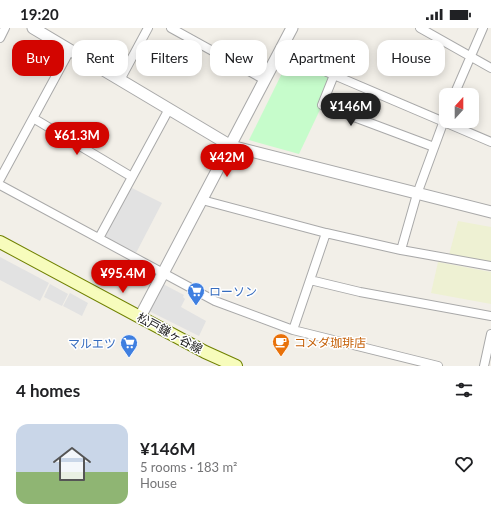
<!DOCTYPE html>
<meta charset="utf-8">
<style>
:root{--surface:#fff;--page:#f6f6f6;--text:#202124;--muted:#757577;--accent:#d30500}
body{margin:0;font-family:Lato,"Noto Sans JP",sans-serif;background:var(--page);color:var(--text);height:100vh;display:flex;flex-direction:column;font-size:15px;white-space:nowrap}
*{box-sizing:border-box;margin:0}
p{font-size:13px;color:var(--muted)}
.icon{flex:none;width:22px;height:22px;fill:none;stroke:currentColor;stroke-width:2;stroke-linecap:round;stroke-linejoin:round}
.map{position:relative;height:338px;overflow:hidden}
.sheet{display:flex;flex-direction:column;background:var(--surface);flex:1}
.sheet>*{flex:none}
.banner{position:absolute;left:12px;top:12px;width:467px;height:36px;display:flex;gap:8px}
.needle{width:26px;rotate:21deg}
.buttons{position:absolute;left:439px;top:60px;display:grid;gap:8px}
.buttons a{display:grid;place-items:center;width:40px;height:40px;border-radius:8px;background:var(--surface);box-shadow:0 2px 10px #0003;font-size:20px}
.price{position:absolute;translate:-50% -34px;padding:0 9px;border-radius:14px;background:var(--accent);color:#fff;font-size:13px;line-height:26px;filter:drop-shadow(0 1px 2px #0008)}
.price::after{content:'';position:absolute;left:50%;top:24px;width:12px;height:9px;margin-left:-6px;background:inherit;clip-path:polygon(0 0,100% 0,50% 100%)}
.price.selected{background:#222;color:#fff}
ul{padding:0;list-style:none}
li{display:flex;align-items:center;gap:12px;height:100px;padding:0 16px}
li span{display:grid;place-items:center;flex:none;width:112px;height:80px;border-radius:12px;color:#555}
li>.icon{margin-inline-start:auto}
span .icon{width:48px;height:48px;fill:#fffc;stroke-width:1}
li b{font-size:17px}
h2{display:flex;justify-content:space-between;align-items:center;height:48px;padding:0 16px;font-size:17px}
.chip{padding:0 14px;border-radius:12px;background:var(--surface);box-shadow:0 2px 10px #0003;font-size:14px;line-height:36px}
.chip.selected{background:var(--accent);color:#fff}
.status{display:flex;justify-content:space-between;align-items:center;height:28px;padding:0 20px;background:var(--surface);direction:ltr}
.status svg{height:11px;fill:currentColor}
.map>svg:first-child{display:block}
.farmland{fill:#eef1d3}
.park{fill:#c6fccb}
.parking{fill:#e2e2e2}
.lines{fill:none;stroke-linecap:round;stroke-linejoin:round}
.minor-casing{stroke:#a9a9a9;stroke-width:10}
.tertiary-casing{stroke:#a9a9a9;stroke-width:13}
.secondary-casing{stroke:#708101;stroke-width:14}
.minor{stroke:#fff;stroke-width:8}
.tertiary{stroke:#fff;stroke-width:11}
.secondary{stroke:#f7fcbc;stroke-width:12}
.labels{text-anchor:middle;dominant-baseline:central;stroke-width:3;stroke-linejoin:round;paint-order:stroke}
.shop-label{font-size:12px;fill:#366cbe;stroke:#fff;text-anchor:start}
.street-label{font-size:12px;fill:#222;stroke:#fff}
.food-label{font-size:12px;fill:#c56008;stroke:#fff;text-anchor:start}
</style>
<div class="status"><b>19:20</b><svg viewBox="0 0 49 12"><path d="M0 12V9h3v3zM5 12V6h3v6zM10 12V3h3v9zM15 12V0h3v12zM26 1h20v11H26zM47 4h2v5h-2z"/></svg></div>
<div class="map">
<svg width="491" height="338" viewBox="0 0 491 338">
<rect width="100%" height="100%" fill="#f2efe8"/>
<path class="farmland" d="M458,193L491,199V235L449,227Z
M438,234L491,244V276L431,265Z"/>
<path class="park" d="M289,31L335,50L299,126L249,112Z"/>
<path class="parking" d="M130,159L162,175L136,225L106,210V206Z
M0,229L49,255L40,273L0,252Z
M50,256L68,266L62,278L44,269Z
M163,256L184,267L183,269L185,271L181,279L206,293L199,308L149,283Z
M70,265L88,275L82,288L63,278Z"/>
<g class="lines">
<g class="minor-casing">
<path id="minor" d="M171,0L265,52
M420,0L491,40
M0,10L5,0
M280,24L491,114
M334,47L322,77L434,119
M120,52L148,0
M454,67L483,0
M33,90L132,149
M0,151L70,22
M0,157L215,273L293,302L438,338
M202,172L326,205L401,222L491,238
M99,210L169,81
M401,222L417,166L446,87
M310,252L360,264L491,288
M293,302L326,205
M484,338L491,306"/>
</g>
<g class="tertiary-casing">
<path id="tertiary" d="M33,0L231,118L491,184
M140,289L292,0"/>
</g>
<g class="secondary-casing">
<path id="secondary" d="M0,214L205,324L236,338"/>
</g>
<use href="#minor" class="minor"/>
<use href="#tertiary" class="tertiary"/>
<use href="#secondary" class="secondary"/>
</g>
<defs>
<g id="supermarket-pin" transform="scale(0.9)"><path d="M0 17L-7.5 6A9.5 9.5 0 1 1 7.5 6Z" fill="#3f7fe0" stroke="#fff"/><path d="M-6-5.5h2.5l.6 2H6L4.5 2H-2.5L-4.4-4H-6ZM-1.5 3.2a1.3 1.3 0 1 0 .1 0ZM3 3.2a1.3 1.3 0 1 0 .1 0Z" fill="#fff"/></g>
<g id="cafe-pin" transform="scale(0.9)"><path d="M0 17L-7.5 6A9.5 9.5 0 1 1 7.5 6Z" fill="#e8710a" stroke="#fff"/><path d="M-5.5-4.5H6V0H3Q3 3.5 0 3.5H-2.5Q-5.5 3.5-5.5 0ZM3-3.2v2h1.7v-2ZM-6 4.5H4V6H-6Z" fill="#fff"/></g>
</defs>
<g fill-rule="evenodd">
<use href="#supermarket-pin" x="196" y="263"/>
<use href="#cafe-pin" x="281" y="314"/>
<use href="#supermarket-pin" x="129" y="315"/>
</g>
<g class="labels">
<g class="shop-label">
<text x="209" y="263">ローソン</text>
<text x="116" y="315" text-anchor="end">マルエツ</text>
</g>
<g class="street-label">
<text transform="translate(170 305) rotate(28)">松戸鎌ヶ谷線</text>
</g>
<g class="food-label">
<text x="294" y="314">コメダ珈琲店</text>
</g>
</g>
</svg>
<div class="buttons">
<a><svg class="needle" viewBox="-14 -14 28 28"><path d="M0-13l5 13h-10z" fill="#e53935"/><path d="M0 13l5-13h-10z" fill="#757577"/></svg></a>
</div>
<b class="price selected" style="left:351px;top:99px">¥146M</b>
<b class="price" style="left:77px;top:128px">¥61.3M</b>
<b class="price" style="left:227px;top:150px">¥42M</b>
<b class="price" style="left:123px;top:266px">¥95.4M</b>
<div class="banner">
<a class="chip selected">Buy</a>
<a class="chip">Rent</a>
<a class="chip">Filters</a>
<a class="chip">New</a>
<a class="chip">Apartment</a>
<a class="chip">House</a>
</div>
</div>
<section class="sheet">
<h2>4 homes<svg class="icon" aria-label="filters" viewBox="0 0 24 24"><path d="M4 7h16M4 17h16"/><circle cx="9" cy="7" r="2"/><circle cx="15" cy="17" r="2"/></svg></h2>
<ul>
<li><span style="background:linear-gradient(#c9d6e8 60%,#8fb573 0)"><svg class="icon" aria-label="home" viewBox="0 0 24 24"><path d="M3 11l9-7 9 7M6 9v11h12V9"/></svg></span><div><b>¥146M</b><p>5 rooms · 183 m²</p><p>House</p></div><svg class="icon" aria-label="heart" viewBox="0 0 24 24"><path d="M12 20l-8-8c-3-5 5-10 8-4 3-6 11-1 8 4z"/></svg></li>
</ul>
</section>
